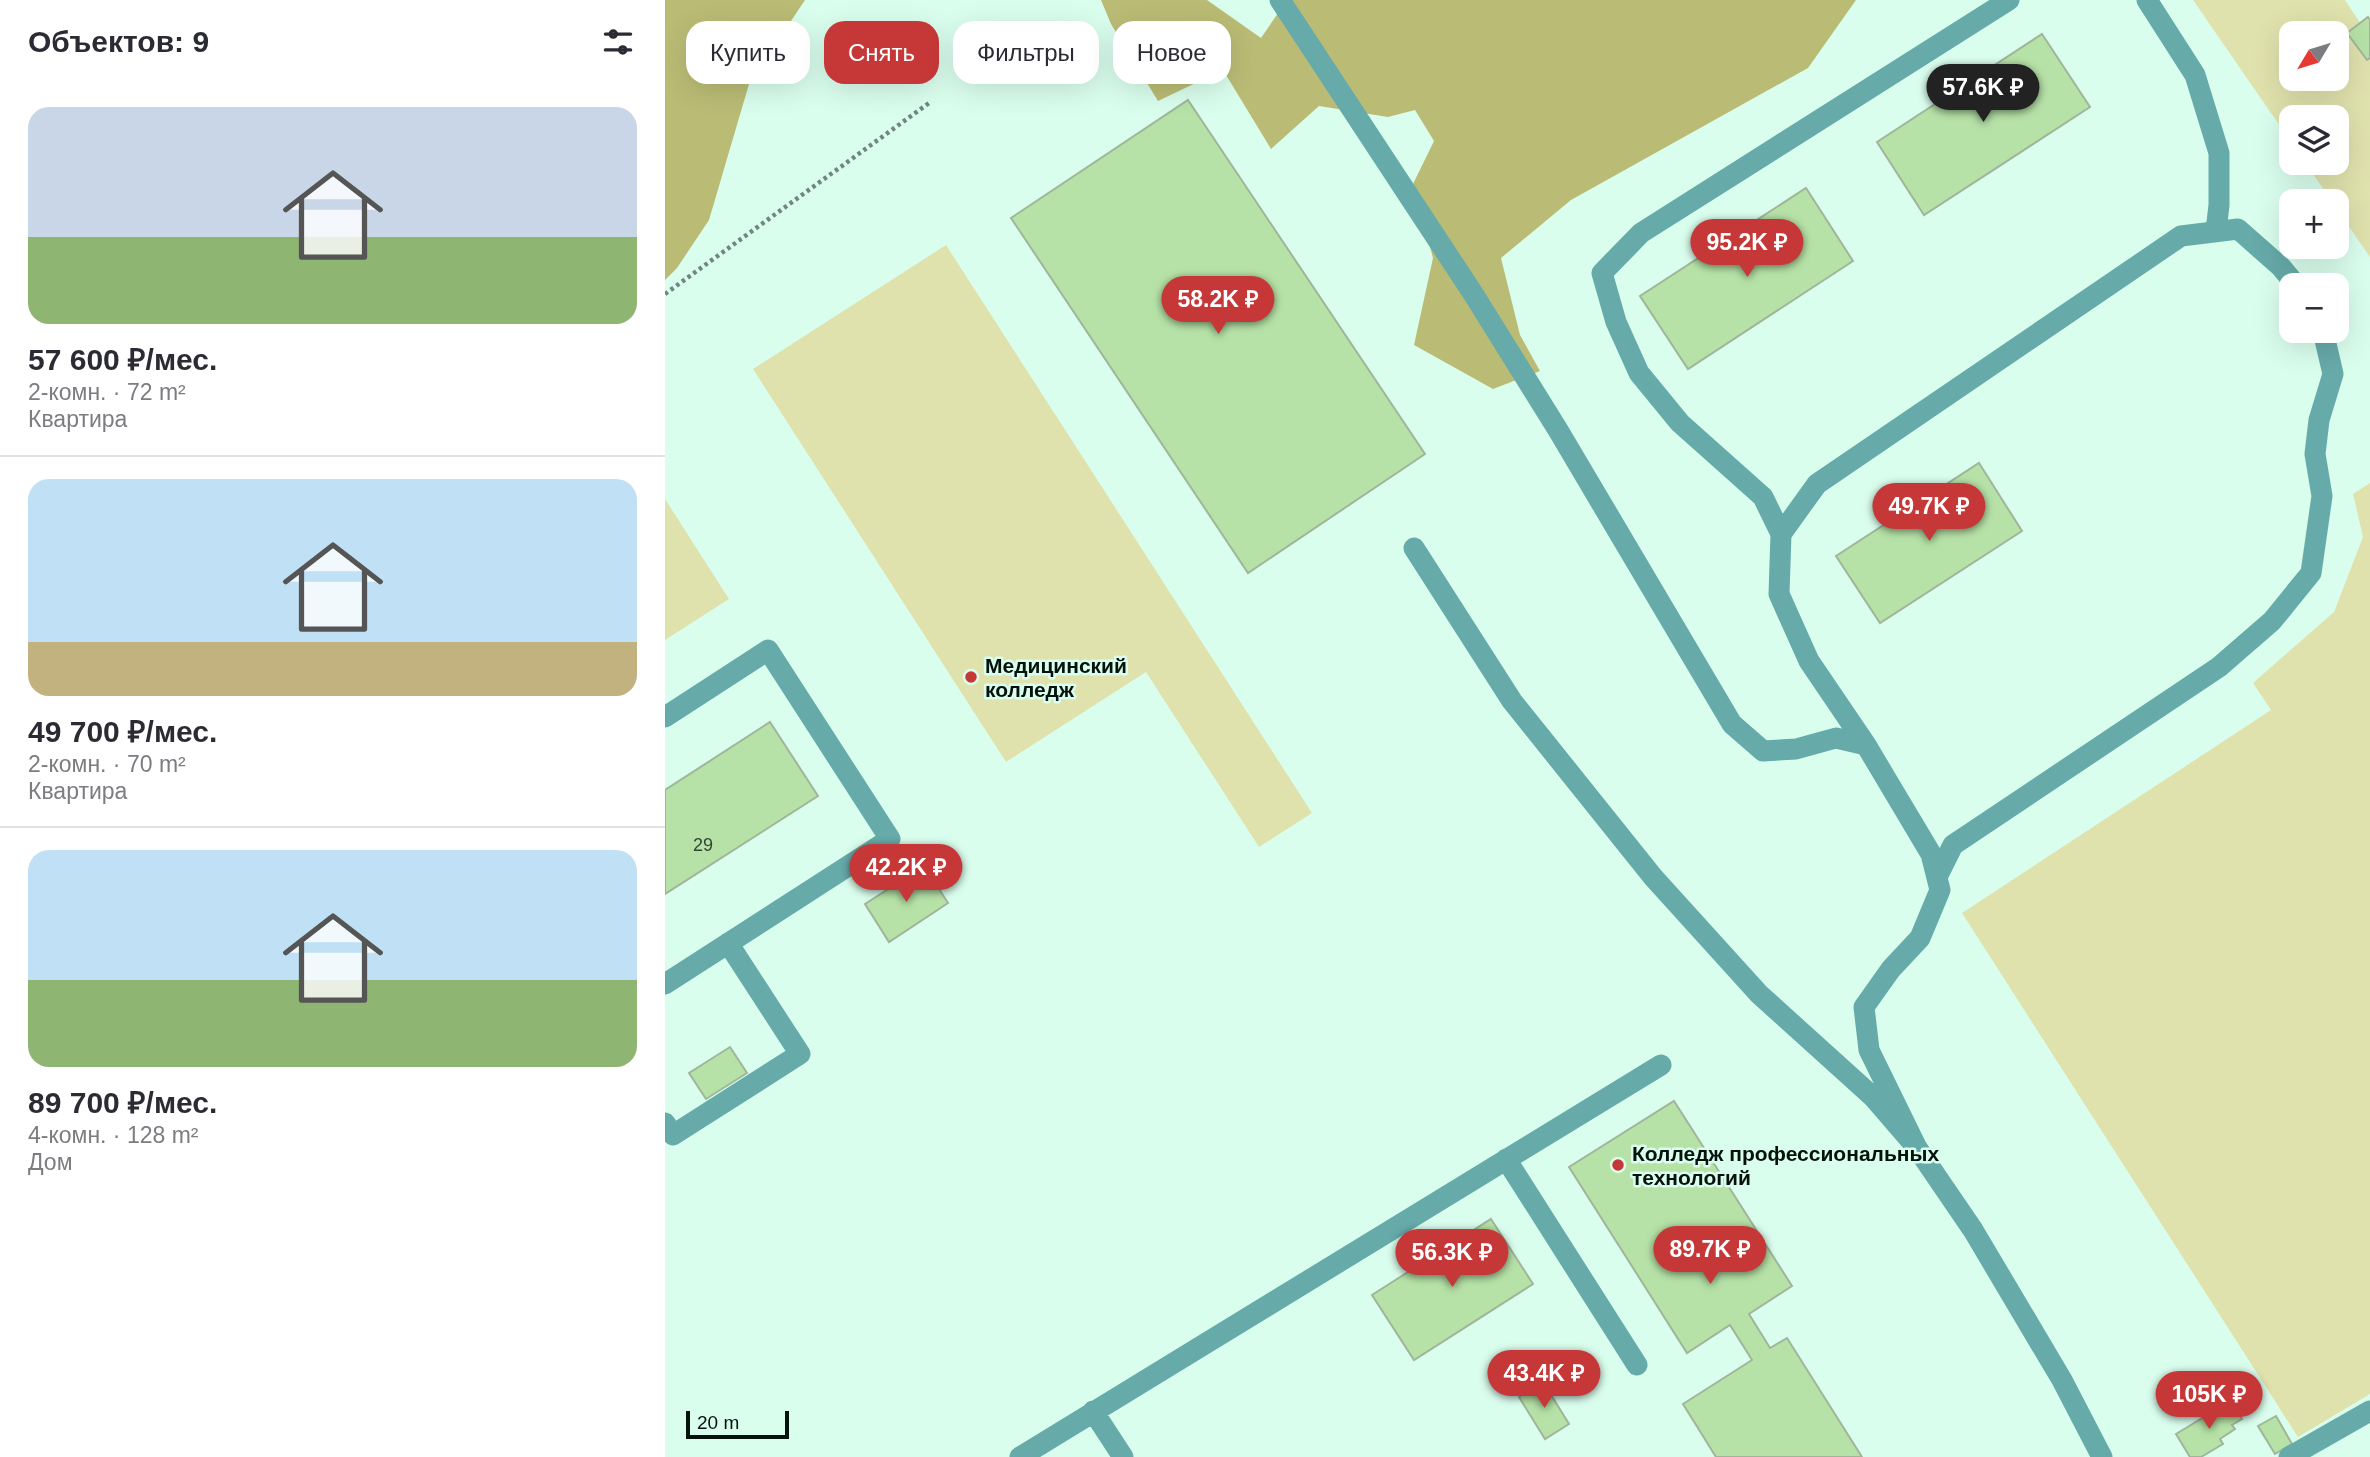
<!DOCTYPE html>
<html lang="ru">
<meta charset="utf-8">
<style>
:root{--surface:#fff;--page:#f7f7f7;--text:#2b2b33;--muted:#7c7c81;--line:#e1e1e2;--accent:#c63737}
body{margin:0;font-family:Helvetica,sans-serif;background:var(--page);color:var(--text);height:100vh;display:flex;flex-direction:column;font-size:26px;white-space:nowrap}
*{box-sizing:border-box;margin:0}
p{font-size:23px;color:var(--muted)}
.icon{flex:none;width:38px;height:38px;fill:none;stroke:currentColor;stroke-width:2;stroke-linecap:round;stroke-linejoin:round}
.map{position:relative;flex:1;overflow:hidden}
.drawer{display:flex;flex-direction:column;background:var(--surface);width:665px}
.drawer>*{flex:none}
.hud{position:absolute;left:21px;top:21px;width:665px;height:63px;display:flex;gap:14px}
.needle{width:46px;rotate:232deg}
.fabs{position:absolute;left:1614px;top:21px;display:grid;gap:14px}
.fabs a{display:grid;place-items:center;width:70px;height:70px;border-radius:14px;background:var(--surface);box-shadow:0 7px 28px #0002;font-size:35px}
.scale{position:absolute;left:21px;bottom:18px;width:103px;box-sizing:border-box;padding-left:7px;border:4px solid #05110c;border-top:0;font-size:19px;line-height:24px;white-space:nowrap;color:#05110c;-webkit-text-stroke:5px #dafeee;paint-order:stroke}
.price{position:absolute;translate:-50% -60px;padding:0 16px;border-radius:24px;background:var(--accent);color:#fff;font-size:23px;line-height:46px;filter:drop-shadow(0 2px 4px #0008)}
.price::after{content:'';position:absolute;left:50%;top:42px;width:21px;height:16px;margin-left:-10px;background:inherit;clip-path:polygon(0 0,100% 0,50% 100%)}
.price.current{background:#222;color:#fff}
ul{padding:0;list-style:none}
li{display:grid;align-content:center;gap:14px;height:371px;padding:0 28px}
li+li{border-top:2px solid var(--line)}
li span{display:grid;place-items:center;height:217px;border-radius:21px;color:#555}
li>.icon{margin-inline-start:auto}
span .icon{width:126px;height:126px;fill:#fffc;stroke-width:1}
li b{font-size:30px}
h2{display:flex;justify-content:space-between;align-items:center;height:84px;padding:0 28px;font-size:30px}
.pill{padding:0 24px;border-radius:21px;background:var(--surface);box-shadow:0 7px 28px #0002;font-size:24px;line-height:63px}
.pill.current{background:var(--accent);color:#fff}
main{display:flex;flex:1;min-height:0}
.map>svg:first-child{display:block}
.green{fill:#e0e2ad;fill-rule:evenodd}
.forest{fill:#babc75}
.building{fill:#b6e2a7;stroke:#a1b59b;stroke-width:2}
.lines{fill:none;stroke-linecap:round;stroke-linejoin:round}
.path{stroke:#6f877d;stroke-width:4.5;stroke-dasharray:3.5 3.5;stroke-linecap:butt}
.lane{stroke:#66aaa9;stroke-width:21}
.poi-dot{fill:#c63737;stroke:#dafeee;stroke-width:2.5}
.labels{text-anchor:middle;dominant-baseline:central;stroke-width:5;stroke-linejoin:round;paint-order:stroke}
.number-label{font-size:18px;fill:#314533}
.poi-label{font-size:21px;font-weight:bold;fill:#05110c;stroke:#dafeee;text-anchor:start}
</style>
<main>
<section class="drawer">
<h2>Объектов: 9<svg class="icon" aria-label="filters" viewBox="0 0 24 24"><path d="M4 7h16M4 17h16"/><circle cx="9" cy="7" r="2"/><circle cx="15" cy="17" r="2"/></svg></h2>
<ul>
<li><span style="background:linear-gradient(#c9d6e8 60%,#8fb573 0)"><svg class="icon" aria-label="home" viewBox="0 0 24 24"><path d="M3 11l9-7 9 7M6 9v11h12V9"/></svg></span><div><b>57 600 ₽/мес.</b><p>2-комн. · 72 m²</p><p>Квартира</p></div></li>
<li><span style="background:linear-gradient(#bfe0f5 75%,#c2b280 0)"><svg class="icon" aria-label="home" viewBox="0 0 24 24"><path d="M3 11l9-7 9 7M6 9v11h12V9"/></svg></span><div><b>49 700 ₽/мес.</b><p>2-комн. · 70 m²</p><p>Квартира</p></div></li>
<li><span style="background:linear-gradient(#bfe0f5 60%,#8fb573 0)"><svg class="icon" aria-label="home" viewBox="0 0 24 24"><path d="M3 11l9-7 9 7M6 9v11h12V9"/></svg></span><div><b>89 700 ₽/мес.</b><p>4-комн. · 128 m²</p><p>Дом</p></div></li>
</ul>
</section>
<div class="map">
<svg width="1705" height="1457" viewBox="0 0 1705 1457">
<rect width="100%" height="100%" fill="#dafeee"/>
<path class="green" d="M1528,0H1680L1705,38V257L1671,208V201H1667L1640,163H1671V117H1626V142ZM1626,33H1671V79H1626Z
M281,245L647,813L594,847L481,672L341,762L88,369Z
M1705,483V1394L1633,1437L1297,913L1606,710L1588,683L1669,612L1698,537L1688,494Z
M0,499L64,599L0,640Z"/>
<path class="forest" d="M0,0H140L84,84L44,220L12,268L0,280Z
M436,0H542L596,38L622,0H1191L1143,68L906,200L836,258L855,335L875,371L828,389L749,345L768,258L748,184L769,141L750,110L723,117L654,106L606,149L558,70L493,101L446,24Z"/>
<path class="building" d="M1703,17L1705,20V58L1702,60L1682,33Z
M1377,34L1425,107L1259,215L1212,142Z
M523,100L760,454L583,573L346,218Z
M1141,188L1188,261L1023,369L975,296Z
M1314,463L1357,531L1215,623L1171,556Z
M105,722L153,796L0,894V790Z
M259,866L283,903L224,942L200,904Z
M65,1047L82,1073L41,1099L24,1073Z
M1009,1101L1127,1286L1084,1314L1105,1348L1122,1338L1197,1457H1051L1018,1404L1087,1360L1065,1325L1022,1353L904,1167Z
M826,1219L868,1284L749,1360L707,1295Z
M878,1382L904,1424L880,1439L854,1397Z
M1565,1401L1577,1419L1567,1425L1570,1429L1555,1439L1558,1444L1536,1457H1525L1511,1434Z
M1611,1416L1627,1444L1610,1454L1593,1426Z"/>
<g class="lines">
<path class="path" d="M0,294L264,103"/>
<path class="lane" d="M615,0L809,295L893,430L1067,724L1098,751L1131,749L1171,738L1201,745L1266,854L1275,890L1255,938L1226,969L1199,1007L1204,1050L1252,1148
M1482,0L1530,75L1554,153V205L1551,231
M1116,534L1098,497L1015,423L974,373L951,322L937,273L976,233L1344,0
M749,548L847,701L988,877L1094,994L1208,1097L1252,1148L1308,1230L1397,1380L1437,1457
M0,717L103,650L225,839L0,984
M1201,745L1144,661L1114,594L1116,534L1152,484L1516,236L1573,229L1616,267L1631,285
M1272,877L1288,845L1554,667L1607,621L1646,573L1657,496L1650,454L1654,420L1668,374L1658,331
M0,1123L8,1135L135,1054L63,943
M841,1159L972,1365
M428,1411L458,1457
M355,1457L996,1065
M1624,1457L1705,1411"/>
</g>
<g class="poi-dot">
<circle cx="306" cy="677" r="7"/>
<circle cx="953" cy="1165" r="7"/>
</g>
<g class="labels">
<g class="number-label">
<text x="38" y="845">29</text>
</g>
<g class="poi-label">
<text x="320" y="665">Медицинский<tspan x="320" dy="24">колледж</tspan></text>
<text x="967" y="1153">Колледж профессиональных<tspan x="967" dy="24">технологий</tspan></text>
</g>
</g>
</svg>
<div class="fabs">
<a><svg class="needle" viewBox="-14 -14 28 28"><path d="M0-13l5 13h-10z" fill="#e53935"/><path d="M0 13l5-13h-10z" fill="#7c7c81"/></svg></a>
<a><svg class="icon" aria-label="layers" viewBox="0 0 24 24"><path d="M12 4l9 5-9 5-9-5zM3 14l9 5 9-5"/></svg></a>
<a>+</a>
<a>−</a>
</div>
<div class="scale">20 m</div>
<b class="price current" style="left:1318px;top:124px">57.6K ₽</b>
<b class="price" style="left:1082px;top:279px">95.2K ₽</b>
<b class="price" style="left:553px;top:336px">58.2K ₽</b>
<b class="price" style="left:1264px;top:543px">49.7K ₽</b>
<b class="price" style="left:241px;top:904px">42.2K ₽</b>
<b class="price" style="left:1045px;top:1286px">89.7K ₽</b>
<b class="price" style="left:787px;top:1289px">56.3K ₽</b>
<b class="price" style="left:879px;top:1410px">43.4K ₽</b>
<b class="price" style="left:1544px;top:1431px">105K ₽</b>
<div class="hud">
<a class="pill">Купить</a>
<a class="pill current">Снять</a>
<a class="pill">Фильтры</a>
<a class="pill">Новое</a>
</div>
</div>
</main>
